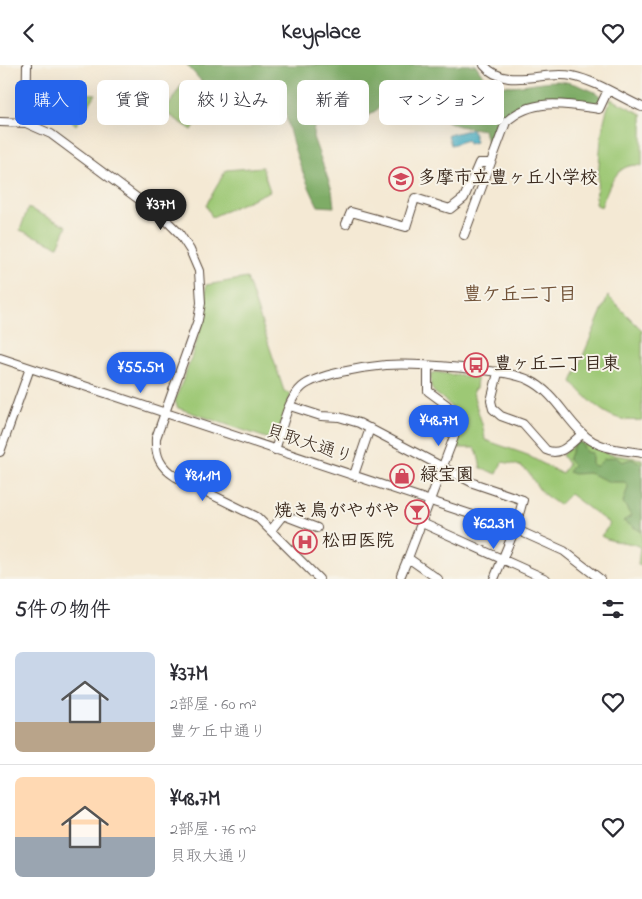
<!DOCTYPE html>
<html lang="ja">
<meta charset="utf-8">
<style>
:root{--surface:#fff;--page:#f7f7f7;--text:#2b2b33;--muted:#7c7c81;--line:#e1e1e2;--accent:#2563eb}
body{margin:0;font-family:"Indie Flower","Klee One",sans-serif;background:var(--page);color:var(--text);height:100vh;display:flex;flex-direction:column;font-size:19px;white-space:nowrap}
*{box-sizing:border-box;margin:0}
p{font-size:16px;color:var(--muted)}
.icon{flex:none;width:28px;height:28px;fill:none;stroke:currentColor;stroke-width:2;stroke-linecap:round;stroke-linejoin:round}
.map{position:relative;height:514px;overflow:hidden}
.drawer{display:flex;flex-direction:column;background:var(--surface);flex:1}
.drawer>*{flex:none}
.guide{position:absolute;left:15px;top:15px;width:612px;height:45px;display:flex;gap:10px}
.price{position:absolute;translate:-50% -42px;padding:0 11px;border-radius:18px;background:var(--accent);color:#fff;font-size:16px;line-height:32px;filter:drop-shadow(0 1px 2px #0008)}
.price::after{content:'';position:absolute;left:50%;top:30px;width:15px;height:11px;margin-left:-8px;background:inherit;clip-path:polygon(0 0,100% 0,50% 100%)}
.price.current{background:#222;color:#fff}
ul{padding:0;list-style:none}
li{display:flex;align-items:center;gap:15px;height:125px;padding:0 15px}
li+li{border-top:1px solid var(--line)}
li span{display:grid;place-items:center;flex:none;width:140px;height:100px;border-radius:8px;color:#555}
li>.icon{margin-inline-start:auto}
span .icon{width:60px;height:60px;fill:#fffc;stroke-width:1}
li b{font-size:21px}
h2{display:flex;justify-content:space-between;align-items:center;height:60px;padding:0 15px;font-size:21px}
.pill{padding:0 18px;border-radius:8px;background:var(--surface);box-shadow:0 5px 20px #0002;font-size:18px;line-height:45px}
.pill.current{background:var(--accent);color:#fff}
header{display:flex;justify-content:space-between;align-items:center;height:65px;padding:0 15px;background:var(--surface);font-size:22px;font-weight:800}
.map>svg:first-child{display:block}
.green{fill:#9dc874;stroke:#6c7949}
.forest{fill:#7eac66;stroke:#5c6b42}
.water{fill:#45aec5;stroke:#406c72}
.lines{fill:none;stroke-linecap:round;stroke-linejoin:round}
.minor-casing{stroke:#574739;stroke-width:10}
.minor{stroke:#fff;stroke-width:8}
.labels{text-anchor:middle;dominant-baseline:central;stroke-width:4;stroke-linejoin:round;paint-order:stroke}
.poi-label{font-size:18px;font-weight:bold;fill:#3b2a1e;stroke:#f7f3e8;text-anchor:start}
.street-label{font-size:18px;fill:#3b2a1e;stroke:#f7f3e8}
.neighbourhood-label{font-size:19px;font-weight:bold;fill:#705136;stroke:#f7f3e8}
</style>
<header><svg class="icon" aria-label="back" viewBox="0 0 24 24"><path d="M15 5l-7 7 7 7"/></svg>Keyplace<svg class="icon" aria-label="heart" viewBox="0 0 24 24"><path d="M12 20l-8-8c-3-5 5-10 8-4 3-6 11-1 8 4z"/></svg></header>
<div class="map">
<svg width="642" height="514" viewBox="0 0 642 514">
<rect width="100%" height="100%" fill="#f7f3e8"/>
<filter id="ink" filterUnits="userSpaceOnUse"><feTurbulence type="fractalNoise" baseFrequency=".02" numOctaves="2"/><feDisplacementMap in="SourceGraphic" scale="10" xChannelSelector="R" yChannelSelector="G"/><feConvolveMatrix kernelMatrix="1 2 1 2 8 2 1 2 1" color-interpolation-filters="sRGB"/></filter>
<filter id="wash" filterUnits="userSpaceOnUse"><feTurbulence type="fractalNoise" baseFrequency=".0096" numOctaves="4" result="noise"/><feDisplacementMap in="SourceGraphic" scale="20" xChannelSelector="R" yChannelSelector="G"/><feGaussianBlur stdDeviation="1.12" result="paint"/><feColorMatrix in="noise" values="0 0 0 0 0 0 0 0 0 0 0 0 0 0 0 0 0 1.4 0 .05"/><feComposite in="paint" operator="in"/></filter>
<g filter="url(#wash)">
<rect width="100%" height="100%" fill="#f4e9d4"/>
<path class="green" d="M182,19L207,41L192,65L165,47Z
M68,28L96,29L76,60L67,52Z
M611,34L642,49V101C616,95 608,124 601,142L595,139C601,105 597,66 611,34Z
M262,102L270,126L212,152L206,140L226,105Z
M28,143L67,161L58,181L20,165Z
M247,213L284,326L291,329L276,373L272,375L178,343L175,336C189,298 206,261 206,220Z
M608,231L642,265V355C609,359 592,338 572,317Z
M435,307L477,313L476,324L473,325C475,343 484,358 485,375L525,389L562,409L568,399L562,390L578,376L608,389L642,394V501L638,500L640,482C627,475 613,479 601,471L610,459L570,429L559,440C553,435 544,431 539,424C526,405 529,401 502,397L497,409L481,403L477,386L474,383H453C461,362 459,347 442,333C438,330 432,327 431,321C430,318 431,313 431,309Z"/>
<path class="forest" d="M187,0H476C494,34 527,16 556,16C571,16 586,23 599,29L601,33L595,40C568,35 521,25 503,54C498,63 495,74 492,83L488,81L484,65L458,61L446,56L444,37L424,40L416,27L385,30L378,44L357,58L332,35L315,51L313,72L332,125L334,142L318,141C299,103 285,62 282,20L242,23L230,35L210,26Z
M581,377L586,387L592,388V400L597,401L604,394L616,392L622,397L631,394L642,398V467L623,456L631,451L623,437L628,422L625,417H610L589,408L574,409L568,407L573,400L568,395L574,380Z"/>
<path class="water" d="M472,64L476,77L468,79L467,75L451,80L448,70Z"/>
</g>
<g filter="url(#ink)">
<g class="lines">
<g class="minor-casing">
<path id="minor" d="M484,0C505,26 544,5 572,11C596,16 620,32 642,42
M0,57L26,58L51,69L164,153L179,168L190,185L199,206L201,238L198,255L156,373C155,391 160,402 176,412L257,452L319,514
M26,58L27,0
M346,159L351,147L406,162L415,133L450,144L464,133L479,98H490
M464,170L506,57C532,32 566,39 599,44L607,27
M0,293L515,464L564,486L600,514
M428,302V326L447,340L452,348L454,372L408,493L438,514
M498,308L491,336L493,344L501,351L523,359L546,385C561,392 571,378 582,369
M290,341L321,351L339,352L359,358L473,418L523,435L515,464L494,514
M275,385C282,366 286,336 302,322C317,309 365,302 386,300C411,298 508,304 529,315C554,327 563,350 582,368C597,384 621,385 642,388
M0,387L30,303
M354,410L370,363
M422,458L546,514
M272,464L283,450L317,463
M401,510L408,493"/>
</g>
<use href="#minor" class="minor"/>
</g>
</g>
<defs>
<g id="school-ring" transform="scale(1.25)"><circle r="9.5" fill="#f7f3e8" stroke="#d1495b" stroke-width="1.5"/><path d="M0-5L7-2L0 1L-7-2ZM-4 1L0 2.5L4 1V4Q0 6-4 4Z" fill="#d1495b"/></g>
<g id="bus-ring" transform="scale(1.25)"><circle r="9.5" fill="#f7f3e8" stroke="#d1495b" stroke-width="1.5"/><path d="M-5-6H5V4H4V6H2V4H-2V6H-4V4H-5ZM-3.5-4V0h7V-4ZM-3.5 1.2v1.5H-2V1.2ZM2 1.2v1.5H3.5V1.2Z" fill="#d1495b"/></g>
<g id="shop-ring" transform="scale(1.25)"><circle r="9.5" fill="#f7f3e8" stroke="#d1495b" stroke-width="1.5"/><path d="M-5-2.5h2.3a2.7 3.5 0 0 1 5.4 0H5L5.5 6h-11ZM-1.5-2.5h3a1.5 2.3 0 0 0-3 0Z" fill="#d1495b"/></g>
<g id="bar-ring" transform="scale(1.25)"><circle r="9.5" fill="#f7f3e8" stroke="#d1495b" stroke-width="1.5"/><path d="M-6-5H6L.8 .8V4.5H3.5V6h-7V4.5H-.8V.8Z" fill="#d1495b"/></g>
<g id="hospital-ring" transform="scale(1.25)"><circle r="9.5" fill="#f7f3e8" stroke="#d1495b" stroke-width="1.5"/><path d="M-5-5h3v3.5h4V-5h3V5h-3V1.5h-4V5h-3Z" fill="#d1495b"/></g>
</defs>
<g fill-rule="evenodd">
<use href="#school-ring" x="401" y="114"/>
<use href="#bus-ring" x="476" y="300"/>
<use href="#shop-ring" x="402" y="411"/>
<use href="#bar-ring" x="417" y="447"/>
<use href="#hospital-ring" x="305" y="477"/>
</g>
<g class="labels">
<g class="poi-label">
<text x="418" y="114">多摩市立豊ヶ丘小学校</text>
<text x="494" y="300">豊ヶ丘二丁目東</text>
<text x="420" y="411">緑宝園</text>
<text x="400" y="447" text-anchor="end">焼き鳥がやがや</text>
<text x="322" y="477">松田医院</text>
</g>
<g class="street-label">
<text transform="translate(309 380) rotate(18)">貝取大通り</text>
</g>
<g class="neighbourhood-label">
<text x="520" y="230">豊ケ丘二丁目</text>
</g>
</g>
</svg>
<b class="price current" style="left:161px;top:166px">¥37M</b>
<b class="price" style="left:141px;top:329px">¥55.5M</b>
<b class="price" style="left:439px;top:382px">¥48.7M</b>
<b class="price" style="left:203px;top:437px">¥81.1M</b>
<b class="price" style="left:494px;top:485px">¥62.3M</b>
<div class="guide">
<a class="pill current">購入</a>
<a class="pill">賃貸</a>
<a class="pill">絞り込み</a>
<a class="pill">新着</a>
<a class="pill">マンション</a>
</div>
</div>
<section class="drawer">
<h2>5件の物件<svg class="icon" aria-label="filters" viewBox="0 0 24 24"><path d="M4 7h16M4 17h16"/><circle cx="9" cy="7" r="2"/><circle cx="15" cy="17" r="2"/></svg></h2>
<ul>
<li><span style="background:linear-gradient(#c9d6e8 70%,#b9a48a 0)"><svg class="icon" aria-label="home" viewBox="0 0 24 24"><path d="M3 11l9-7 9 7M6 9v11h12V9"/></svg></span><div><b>¥37M</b><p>2部屋 · 60 m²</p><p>豊ケ丘中通り</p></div><svg class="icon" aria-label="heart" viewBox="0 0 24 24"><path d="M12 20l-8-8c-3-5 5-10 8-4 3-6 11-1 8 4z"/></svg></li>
<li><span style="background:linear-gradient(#ffd9b3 60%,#9aa5b1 0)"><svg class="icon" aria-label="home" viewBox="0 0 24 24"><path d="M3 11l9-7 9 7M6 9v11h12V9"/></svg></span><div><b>¥48.7M</b><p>2部屋 · 76 m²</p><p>貝取大通り</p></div><svg class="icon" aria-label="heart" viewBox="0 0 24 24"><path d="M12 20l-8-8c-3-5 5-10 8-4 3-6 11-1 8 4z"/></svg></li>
</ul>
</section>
